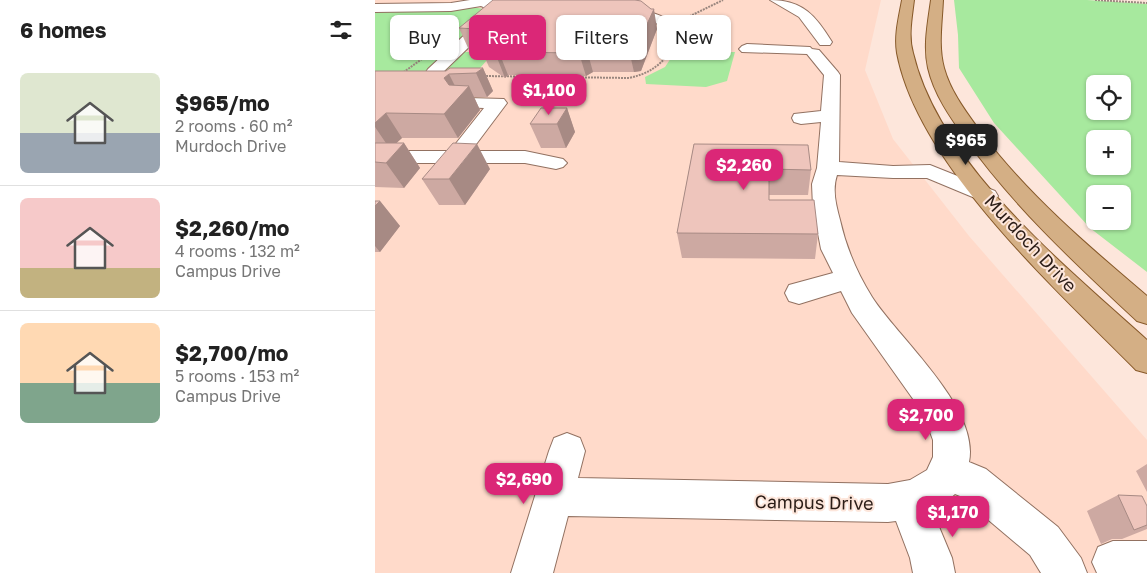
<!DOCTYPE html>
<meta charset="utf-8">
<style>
:root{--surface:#fff;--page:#f2f2f2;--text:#222;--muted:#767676;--line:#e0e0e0;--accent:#db2777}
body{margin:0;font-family:"Golos Text",sans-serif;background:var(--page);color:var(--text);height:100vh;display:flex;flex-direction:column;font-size:19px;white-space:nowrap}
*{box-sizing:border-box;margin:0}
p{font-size:16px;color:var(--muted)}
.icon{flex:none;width:28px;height:28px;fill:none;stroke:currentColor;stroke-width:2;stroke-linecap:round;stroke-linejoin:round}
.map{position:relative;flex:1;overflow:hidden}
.drawer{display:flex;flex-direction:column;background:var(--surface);width:375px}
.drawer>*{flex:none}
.hud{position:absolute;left:15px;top:15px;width:475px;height:45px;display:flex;gap:10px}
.fabs{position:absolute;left:711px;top:75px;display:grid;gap:10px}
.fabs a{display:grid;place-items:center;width:45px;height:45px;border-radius:8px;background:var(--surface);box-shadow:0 1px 4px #0004;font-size:25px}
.price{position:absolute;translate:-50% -42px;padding:0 11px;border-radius:10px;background:var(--accent);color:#fff;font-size:16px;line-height:32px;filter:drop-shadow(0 1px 2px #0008)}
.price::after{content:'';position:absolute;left:50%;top:30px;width:15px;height:11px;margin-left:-8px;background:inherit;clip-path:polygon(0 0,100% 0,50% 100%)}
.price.active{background:#222;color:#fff}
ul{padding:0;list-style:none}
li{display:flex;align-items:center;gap:15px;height:125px;padding:0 20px}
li+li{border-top:1px solid var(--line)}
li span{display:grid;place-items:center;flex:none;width:140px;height:100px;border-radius:8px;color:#555}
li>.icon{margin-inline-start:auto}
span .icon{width:60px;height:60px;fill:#fffc;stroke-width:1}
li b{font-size:21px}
h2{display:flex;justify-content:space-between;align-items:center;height:60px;padding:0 20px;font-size:21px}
.chip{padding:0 18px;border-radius:8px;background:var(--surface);box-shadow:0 1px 4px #0004;font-size:18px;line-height:45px}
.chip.active{background:var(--accent);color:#fff}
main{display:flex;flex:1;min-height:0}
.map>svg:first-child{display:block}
.built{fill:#ffdaca}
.green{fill:#a7e99e;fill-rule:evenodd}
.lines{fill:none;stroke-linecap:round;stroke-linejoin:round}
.minor-casing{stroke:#927161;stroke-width:2}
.major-casing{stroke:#875929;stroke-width:2}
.path{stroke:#9a877f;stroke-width:2;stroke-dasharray:2 1;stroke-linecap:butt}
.minor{fill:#fff;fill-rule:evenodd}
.major{fill:#d4af85;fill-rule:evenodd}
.wall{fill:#cda9a2}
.shaded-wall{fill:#a78a84}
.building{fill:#eec5bc;stroke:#a78a84}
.labels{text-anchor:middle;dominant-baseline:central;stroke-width:4;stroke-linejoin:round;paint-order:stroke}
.street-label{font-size:18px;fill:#2b1d17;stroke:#fde6db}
</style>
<main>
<section class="drawer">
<h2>6 homes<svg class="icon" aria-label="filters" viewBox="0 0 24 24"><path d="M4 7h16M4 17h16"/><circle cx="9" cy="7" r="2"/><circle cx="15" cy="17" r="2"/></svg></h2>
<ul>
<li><span style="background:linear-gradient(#dfe7d0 60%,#9aa5b1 0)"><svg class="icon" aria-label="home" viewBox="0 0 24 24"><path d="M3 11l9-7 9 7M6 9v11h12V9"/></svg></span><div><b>$965/mo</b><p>2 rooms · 60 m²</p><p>Murdoch Drive</p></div></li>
<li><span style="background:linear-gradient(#f6c9c9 70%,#c2b280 0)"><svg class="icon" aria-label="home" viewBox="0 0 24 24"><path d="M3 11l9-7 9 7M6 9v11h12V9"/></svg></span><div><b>$2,260/mo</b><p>4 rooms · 132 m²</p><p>Campus Drive</p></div></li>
<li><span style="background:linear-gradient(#ffd9b3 60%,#7fa58c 0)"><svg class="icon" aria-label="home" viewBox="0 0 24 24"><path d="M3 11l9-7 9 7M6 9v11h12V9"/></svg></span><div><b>$2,700/mo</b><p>5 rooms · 153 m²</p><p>Campus Drive</p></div></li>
</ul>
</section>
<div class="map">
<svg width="772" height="573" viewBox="0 0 772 573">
<rect width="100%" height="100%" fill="#fde6db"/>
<path class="built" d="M0,0H506L490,70L518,139L594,236L772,440V573H0Z"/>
<path class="green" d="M579,0H712L772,4V272L715,228L619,123L584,68L583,35ZM720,84H748V111H720ZM720,139H748V166H720ZM720,194H748V221H720Z
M95,7L117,10L55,72H0V9Z
M88,52H119L99,75H65Z
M300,52H360L352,81L331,87L271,84L270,77L290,67Z"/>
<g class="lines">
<g class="minor-casing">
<path id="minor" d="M95,0H124L120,3C131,8 146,3 155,11L148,15L122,13L106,6L76,11L0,12V4L76,3Z
M395,0C428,0 441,16 457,42L455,45H445L424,17Z
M243,7C267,10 295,13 310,34L308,37C297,40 293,31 285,25C270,17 254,18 238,14L236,11L238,8Z
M118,12L125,16L123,19L65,75H53L51,72L53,69L113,13Z
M372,44L435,47L437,49L444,50L463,72L465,75L464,162L518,166L555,165L620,191L623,196L620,201L612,203L552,178H518L462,175C457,190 461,205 465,220C471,247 482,273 497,297C524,339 605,408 594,462L611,469L683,527L706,558L712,573H666L655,555L585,496L580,494L566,506L557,510L577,558L580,573H538L535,558L521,521L513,522L193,516L178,573H136L174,451L179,438L192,433L205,438L210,451L203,478L513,484L535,480L552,470L558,457V440L548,413L477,313L466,291L424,304L414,301L410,293L414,285L458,273L446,249L438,207L437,184L442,168L446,122L426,124L419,122L417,118L419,114L446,111L449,75L432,54L367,52L364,49L367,46Z
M92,98L129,99L132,103L96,151H150L188,159L192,163L188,167L181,169L150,163H0V151H75L109,108L86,107L83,103L86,99Z
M738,541H772V573H722L717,562L723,547Z"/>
</g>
<g class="major-casing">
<path id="major" d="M527,0H539C537,17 533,36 538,53C564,164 690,266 772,340V373L761,370C682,290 543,165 522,53C519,35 524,17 527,0Z
M556,0H568C567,23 563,46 569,68C576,93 592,113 607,134C654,196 713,246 772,296V324L762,321C701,264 639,207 590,138C575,117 559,94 553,68C548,46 553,22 556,0Z"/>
</g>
<path class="path" d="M720,0L772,3
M309,19L348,0
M26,74L47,59
M108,76L254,78C272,74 284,67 295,52L294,45"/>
<use href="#minor" class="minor"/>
<use href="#major" class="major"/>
</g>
<path class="wall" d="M84,28L282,29L266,71L259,72H218L211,76L133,75L130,78L114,67L107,51L94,50Z
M108,68L118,91L112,97H99L105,110L83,138H27L21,143H29L45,168L29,188L0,187V71H71Z
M192,108L200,132L191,148H166L155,124Z
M319,144L436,170L433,195H394V200L443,234L440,259L307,258L302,233Z
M115,169L90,205H64L47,179Z
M0,201H5L25,226L5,252H0Z
M772,464V492L761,471Z
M743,495L772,506V529L747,539H737L726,544L712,511Z"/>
<path class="shaded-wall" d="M279,9L282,29L266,71L259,72L254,50Z
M212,50L218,72L211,76L204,53Z
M124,52L133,75L130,78L121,55Z
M108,68L118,91L112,97L101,73Z
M74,74L85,96L94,86L105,110L83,138L69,114V78Z
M192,108L200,132L191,148L182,124Z
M11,113L27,138L15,149L0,127V123Z
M29,143L45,168L29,188L11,163Z
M102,144L115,169L90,205L74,179Z
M5,201L25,226L5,252L0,246V206Z"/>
<path class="building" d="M118,0H260L266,1L276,9H279L261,48L254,50H212L204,53L124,52L121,55L105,45L119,30L84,28Z
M75,68H108L101,73L74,74L69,78L74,85L94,86L69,114L11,113L0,123V71H71Z
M166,108H192L182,124H155Z
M0,143H29L11,163L0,162Z
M78,143L102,144L74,179H47Z
M319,144L433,145L436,170L394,169V200H439L443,234L302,233Z
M0,201H5L0,206Z
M743,495L767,496L772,506V525L759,530Z"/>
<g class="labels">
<g class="street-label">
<text transform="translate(656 243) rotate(47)">Murdoch Drive</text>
<text transform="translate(439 502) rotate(1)">Campus Drive</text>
</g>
</g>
</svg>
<div class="fabs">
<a><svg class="icon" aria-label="locate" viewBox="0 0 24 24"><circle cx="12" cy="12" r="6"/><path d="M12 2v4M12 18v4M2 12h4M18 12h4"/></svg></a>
<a>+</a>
<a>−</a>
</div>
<b class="price" style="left:174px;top:116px">$1,100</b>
<b class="price active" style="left:591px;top:166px">$965</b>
<b class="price" style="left:369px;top:191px">$2,260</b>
<b class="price" style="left:551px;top:441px">$2,700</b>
<b class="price" style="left:149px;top:505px">$2,690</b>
<b class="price" style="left:578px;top:538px">$1,170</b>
<div class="hud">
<a class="chip">Buy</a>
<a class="chip active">Rent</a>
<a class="chip">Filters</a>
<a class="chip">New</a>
</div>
</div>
</main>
